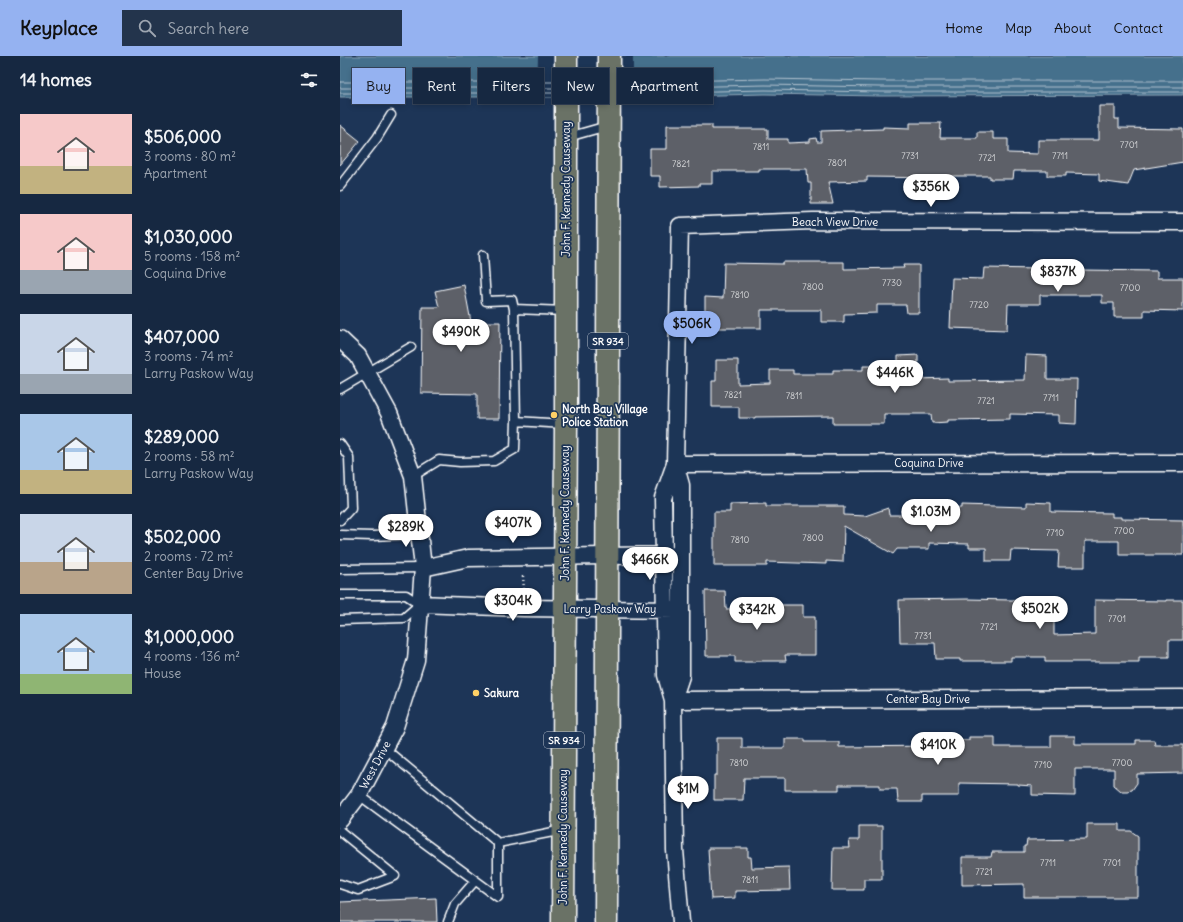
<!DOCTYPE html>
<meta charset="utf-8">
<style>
:root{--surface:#162841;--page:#23344c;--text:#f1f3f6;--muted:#9ea6b1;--line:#35445a;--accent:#95b2f1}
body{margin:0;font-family:Delius,sans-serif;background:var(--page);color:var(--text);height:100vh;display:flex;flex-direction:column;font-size:15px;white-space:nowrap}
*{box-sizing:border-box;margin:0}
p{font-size:13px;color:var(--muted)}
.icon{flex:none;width:22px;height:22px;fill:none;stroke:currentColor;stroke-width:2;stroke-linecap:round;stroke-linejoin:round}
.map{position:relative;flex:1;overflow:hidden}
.sheet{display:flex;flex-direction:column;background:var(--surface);width:340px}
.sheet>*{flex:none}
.top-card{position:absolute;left:12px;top:12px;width:380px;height:36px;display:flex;gap:8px}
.price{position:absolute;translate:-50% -34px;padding:0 9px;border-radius:14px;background:#fff;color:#222;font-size:13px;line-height:26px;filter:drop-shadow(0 1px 2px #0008)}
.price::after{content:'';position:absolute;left:50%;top:24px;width:12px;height:9px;margin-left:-6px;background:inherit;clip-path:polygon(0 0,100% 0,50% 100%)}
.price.active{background:var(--accent);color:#111}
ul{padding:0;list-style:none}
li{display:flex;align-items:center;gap:12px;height:100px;padding:0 20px}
li span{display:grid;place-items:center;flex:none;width:112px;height:80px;border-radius:0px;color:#555}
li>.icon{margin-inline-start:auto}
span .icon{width:48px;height:48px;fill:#fffc;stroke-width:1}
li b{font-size:17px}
h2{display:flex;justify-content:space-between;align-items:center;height:48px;padding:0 20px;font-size:17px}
.chip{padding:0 14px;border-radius:0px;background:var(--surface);box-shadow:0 2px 6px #0003,0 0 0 1px var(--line);font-size:14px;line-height:36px}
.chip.active{background:var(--accent);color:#111}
header{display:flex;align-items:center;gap:24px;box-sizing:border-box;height:56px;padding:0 20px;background:var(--accent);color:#111}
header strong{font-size:19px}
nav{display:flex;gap:22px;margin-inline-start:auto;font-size:14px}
.search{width:280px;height:36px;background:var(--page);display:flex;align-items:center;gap:10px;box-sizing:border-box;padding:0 14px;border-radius:0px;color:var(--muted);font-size:15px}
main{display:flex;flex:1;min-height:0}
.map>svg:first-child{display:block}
.water{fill:#456f8c;stroke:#8fa9ba}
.pier{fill:#1d3557}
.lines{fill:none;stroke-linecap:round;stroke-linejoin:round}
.shore{stroke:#b5c5d1;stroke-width:1}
.building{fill:#5d6068;stroke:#fff}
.service-casing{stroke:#fff;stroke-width:11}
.minor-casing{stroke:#fff;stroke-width:19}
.primary-casing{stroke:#fff;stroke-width:25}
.path{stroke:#fff;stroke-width:2.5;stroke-dasharray:1 3;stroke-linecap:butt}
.service{stroke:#1d3557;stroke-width:8}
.minor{stroke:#1d3557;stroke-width:16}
.primary{stroke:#6a7266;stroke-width:22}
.poi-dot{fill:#ffd166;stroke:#1d3557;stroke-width:1.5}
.labels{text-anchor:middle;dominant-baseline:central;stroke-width:3.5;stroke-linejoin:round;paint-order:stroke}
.number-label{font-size:9px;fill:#d6d7d9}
.shield{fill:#1d3557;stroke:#bbc2cd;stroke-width:1}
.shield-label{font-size:10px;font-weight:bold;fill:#fff}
.street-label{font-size:11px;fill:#fff;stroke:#1d3557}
.poi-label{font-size:11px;font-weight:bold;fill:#fff;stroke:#1d3557;text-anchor:start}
</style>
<header>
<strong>Keyplace</strong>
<div class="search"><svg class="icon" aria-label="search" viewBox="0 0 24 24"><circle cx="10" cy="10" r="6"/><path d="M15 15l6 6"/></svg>Search here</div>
<nav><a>Home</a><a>Map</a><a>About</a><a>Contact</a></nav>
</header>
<main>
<section class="sheet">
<h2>14 homes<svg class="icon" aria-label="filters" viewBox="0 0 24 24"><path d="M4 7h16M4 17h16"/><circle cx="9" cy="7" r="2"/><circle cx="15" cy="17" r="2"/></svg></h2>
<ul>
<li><span style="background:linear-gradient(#f6c9c9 65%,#c2b280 0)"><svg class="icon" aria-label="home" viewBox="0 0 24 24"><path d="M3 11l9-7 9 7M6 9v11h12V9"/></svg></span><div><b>$506,000</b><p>3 rooms · 80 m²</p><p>Apartment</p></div></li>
<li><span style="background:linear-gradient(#f6c9c9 70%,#9aa5b1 0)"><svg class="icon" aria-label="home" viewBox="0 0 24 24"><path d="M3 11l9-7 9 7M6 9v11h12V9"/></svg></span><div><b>$1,030,000</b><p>5 rooms · 158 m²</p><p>Coquina Drive</p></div></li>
<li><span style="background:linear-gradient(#c9d6e8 75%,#9aa5b1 0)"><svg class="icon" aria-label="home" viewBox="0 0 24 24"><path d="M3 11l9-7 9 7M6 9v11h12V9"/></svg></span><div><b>$407,000</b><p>3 rooms · 74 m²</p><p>Larry Paskow Way</p></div></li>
<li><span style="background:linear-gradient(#a9c7e8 70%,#c2b280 0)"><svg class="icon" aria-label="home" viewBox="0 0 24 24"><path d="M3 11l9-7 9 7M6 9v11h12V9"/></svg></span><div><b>$289,000</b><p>2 rooms · 58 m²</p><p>Larry Paskow Way</p></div></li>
<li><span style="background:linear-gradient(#c9d6e8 60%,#b9a48a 0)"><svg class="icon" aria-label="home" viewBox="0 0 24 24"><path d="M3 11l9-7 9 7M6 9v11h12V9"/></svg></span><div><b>$502,000</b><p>2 rooms · 72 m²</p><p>Center Bay Drive</p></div></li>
<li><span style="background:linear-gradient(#a9c7e8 75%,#8fb573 0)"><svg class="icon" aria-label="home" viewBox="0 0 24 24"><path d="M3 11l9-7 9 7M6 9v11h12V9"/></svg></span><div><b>$1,000,000</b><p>4 rooms · 136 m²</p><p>House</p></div></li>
</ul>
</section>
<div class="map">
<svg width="843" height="866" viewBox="0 0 843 866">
<rect width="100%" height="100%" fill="#1d3557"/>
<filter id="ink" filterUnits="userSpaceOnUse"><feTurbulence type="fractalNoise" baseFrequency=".025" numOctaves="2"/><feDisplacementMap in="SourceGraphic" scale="8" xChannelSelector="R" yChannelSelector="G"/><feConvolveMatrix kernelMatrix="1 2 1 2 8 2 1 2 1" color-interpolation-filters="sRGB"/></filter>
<g filter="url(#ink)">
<path class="water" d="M0,0H843V39L540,40L425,38L293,41H0Z"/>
<path class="pier" d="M198,0H293V41H197Z"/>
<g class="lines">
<path class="shore" d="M0,26H214
M281,26L425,23L540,25H843
M0,32H214
M281,32L425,29L540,31H843
M0,37H214
M281,37L425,34L540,36H843"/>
</g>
<path class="building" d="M759,50H775V63H779V72L843,73V106L794,114L788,129L759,125V118L726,117V120H707V115H674L673,123H650V120H600V122L527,121V125L488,126L493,148H471V127H468L467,113H419V115H372V128H359V130L320,131V120H310V93H327V69H372V73H428V83H448V87L470,86V83L476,82L477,86H481V75L543,73V71L570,72V67H601L600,82H637V76H653V83H668V97L698,98V84H759Z
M0,69L20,85L0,109Z
M443,206H504V213L564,212L563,209H579V257H567L566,249H537V257L504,258V266H481V254H421V272H365V241L383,242L384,207L443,208Z
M696,208H727V212H741V214L817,215V222H843V255L804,254V261H774V247H762V239H700V248H668L667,274L610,272L612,222L643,223L644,212L697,213Z
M124,229L131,266H160L159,363H137V338L81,337L82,251H99L95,235Z
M578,299V323L608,322V325L685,324L686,299L707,300V323H737L736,368L719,367V359L670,358V363L608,364V366L592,367L591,358H544V368H493V360L415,361V362H399V351H372V325H376V304H398V328L430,327V314H453V318H493V314H523V310H558V300Z
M686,446L711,447V456L772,457V461H781V463L843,464V499H779V485H745V511H718L719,495L671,494L670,505H646V492H629V488L589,487V493H557L553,498L504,470L503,506L486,505V508L427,506V510H374V456H390V448L426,447V450H504V459L525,460L548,452L549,459H603V452H622V449L686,451Z
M365,535H385L386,553L429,552V549H463V561H475V599H445L446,605H415V606H395V600H366Z
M627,543L714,545V579L755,578V544L826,545V544H843V584H829V601H799V606H705V601H671V605H620V603H596L595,587H560L559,544Z
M711,680H735V688H796V684H814L815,689H843V717L797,718V727L792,734L787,735H781L774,729V713H735V740L692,739V730L678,729V728L619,727V740H582V746H558L557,733H540V729H499V734H445V722H404L403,744H374V719H377V682H402V692H445V683H465V686H499V691L597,690V684H629V681H655V691H711Z
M747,768H780V775H791L798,780V841H684V828L622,829V801H651L652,796H684V790H686L687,784L747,783Z
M519,770H542V823H524V834H492L493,792H510L509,784H519Z
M368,792H408V801H411L412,812L449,811L450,834L395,835V842L371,843Z
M96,842L97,866H0V846Z"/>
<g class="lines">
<g class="service-casing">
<path id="service" d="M228,81L267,70
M0,130L37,82L51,59
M143,199L146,245L172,244L174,253L225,255
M174,253L176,365
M0,333L71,291
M0,388L9,401L11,452L0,464
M73,420L99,404L120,406L154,405L175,393L176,365L225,368
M0,479L32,480L79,478
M0,513L83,512
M0,539H66L80,548L64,562L0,564
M44,692L158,787L223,774
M19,739L158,841V787
M0,775L55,820L18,834L0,828
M108,866L115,848L135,825"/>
</g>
<g class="minor-casing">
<path id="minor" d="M0,283L18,300L49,357L73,420L83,512L76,604L55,671L19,739L0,764
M335,408L843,407
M335,408L323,442L326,619L333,644L335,794L341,866
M83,512L128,502L334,499
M80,548L184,552L334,554
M333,644L341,620V429L335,408L340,170L473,165L843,166
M333,644L843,642"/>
</g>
<g class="primary-casing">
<path id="primary" d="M223,866L226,368V0
M266,866L269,0"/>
</g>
<path class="path" d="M183,520L184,534"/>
<use href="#service" class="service"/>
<use href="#minor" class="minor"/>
<use href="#primary" class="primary"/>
</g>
</g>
<g class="poi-dot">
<circle cx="214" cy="359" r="4"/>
<circle cx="136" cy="637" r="4"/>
</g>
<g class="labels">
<g class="number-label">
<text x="789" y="88">7701</text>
<text x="421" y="90">7811</text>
<text x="570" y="99">7731</text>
<text x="720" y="99">7711</text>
<text x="647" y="101">7721</text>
<text x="497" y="106">7801</text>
<text x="341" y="107">7821</text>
<text x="552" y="226">7730</text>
<text x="473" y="230">7800</text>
<text x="790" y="231">7700</text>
<text x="400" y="238">7810</text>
<text x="639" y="248">7720</text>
<text x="393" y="338">7821</text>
<text x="454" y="339">7811</text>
<text x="711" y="341">7711</text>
<text x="646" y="344">7721</text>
<text x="784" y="474">7700</text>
<text x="715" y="476">7710</text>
<text x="473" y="481">7800</text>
<text x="400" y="483">7810</text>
<text x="777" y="562">7701</text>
<text x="649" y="570">7721</text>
<text x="583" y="579">7731</text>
<text x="399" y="706">7810</text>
<text x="782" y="706">7700</text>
<text x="703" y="708">7710</text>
<text x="708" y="806">7711</text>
<text x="772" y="806">7701</text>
<text x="644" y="815">7721</text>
<text x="410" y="823">7811</text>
</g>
<g class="shield">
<rect x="248" y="277" width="40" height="16" rx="3"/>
<rect x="204" y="676" width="40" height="16" rx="3"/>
</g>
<g class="shield-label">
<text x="268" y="285">SR 934</text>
<text x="224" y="684">SR 934</text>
</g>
<g class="street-label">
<text transform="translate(226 133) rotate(-90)">John F. Kennedy Causeway</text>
<text x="495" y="166">Beach View Drive</text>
<text x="589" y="407">Coquina Drive</text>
<text transform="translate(225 457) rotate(-90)">John F. Kennedy Causeway</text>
<text x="270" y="553">Larry Paskow Way</text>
<text x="588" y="643">Center Bay Drive</text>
<text transform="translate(35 709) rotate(-62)">West Drive</text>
<text transform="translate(223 781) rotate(-90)">John F. Kennedy Causeway</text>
</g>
<g class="poi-label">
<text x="222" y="353">North Bay Village<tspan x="222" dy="13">Police Station</tspan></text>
<text x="144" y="637">Sakura</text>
</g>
</g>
</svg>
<b class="price" style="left:591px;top:152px">$356K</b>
<b class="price" style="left:718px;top:237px">$837K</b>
<b class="price active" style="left:352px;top:289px">$506K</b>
<b class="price" style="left:121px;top:297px">$490K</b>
<b class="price" style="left:555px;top:338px">$446K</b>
<b class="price" style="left:591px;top:477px">$1.03M</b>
<b class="price" style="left:173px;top:488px">$407K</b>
<b class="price" style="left:66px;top:492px">$289K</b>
<b class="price" style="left:310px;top:525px">$466K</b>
<b class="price" style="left:173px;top:566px">$304K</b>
<b class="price" style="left:700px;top:574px">$502K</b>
<b class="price" style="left:417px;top:575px">$342K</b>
<b class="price" style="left:598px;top:710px">$410K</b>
<b class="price" style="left:348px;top:754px">$1M</b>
<div class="top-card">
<a class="chip active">Buy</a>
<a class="chip">Rent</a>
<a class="chip">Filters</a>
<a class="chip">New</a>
<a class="chip">Apartment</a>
</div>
</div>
</main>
